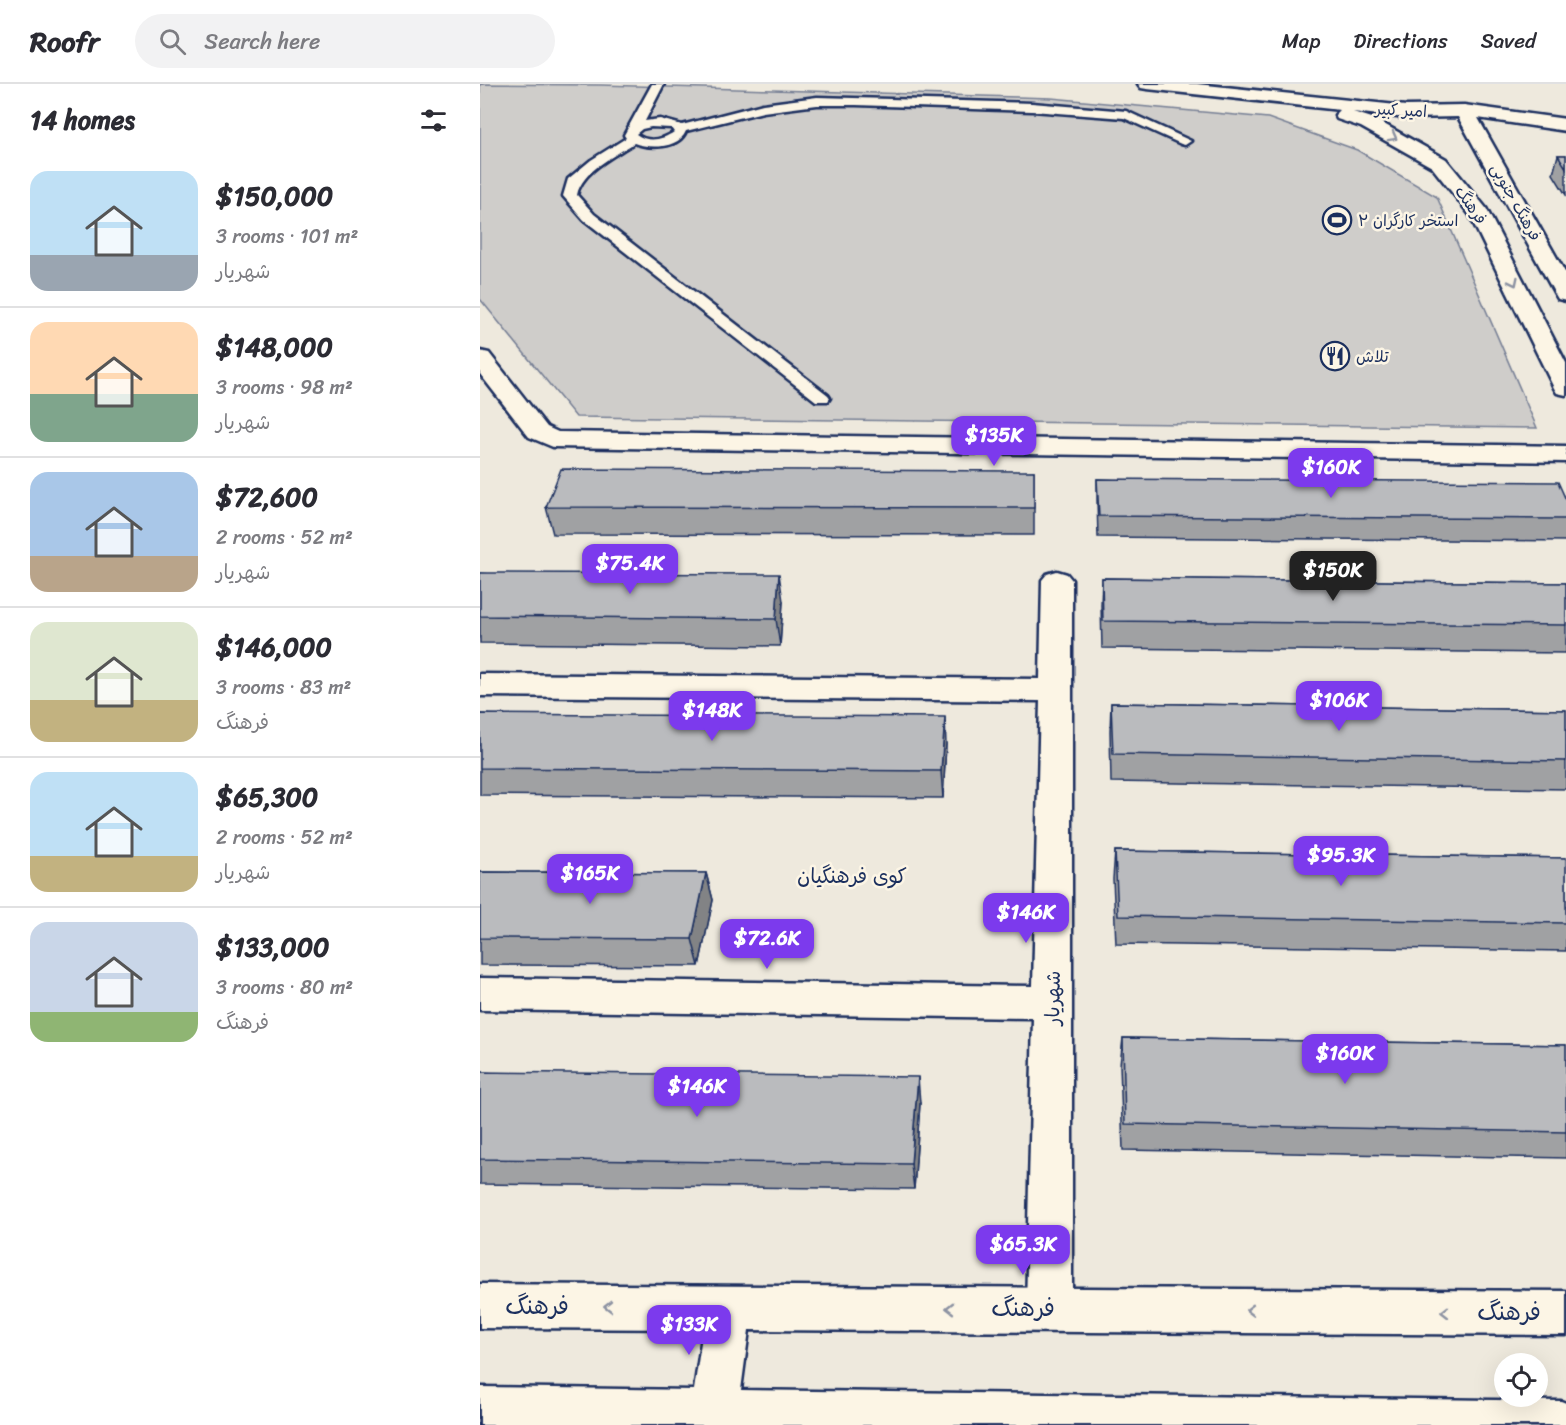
<!DOCTYPE html>
<meta charset="utf-8">
<style>
:root{--surface:#fff;--page:#f2f2f3;--text:#2b2b33;--muted:#7c7c81;--line:#e1e1e2;--accent:#7c3aed}
body{margin:0;font-family:Sriracha,"Playpen Sans Arabic",sans-serif;background:var(--page);color:var(--text);height:100vh;display:flex;flex-direction:column;font-size:22px;white-space:nowrap}
*{box-sizing:border-box;margin:0}
p{font-size:20px;color:var(--muted)}
.icon{flex:none;width:33px;height:33px;fill:none;stroke:currentColor;stroke-width:2;stroke-linecap:round;stroke-linejoin:round}
.map{position:relative;flex:1;overflow:hidden}
.drawer{display:flex;flex-direction:column;background:var(--surface);width:480px}
.drawer>*{flex:none}
.fabs{position:absolute;left:1014px;top:1269px;display:grid;gap:12px}
.fabs a{display:grid;place-items:center;width:54px;height:54px;border-radius:50%;background:var(--surface);box-shadow:0 6px 24px #0002;font-size:30px}
.price{position:absolute;translate:-50% -51px;padding:0 14px;border-radius:12px;background:var(--accent);color:#fff;font-size:20px;line-height:39px;filter:drop-shadow(0 2px 3px #0008)}
.price::after{content:'';position:absolute;left:50%;top:36px;width:18px;height:14px;margin-left:-9px;background:inherit;clip-path:polygon(0 0,100% 0,50% 100%)}
.price.selected{background:#222;color:#fff}
ul{padding:0;list-style:none}
li{display:flex;align-items:center;gap:18px;height:150px;padding:0 30px}
li+li{border-top:2px solid var(--line)}
li span{display:grid;place-items:center;flex:none;width:168px;height:120px;border-radius:18px;color:#555}
li>.icon{margin-inline-start:auto}
span .icon{width:72px;height:72px;fill:#fffc;stroke-width:1}
li b{font-size:26px}
h2{display:flex;justify-content:space-between;align-items:center;height:72px;padding:0 30px;font-size:26px}
header{display:flex;align-items:center;gap:36px;box-sizing:border-box;height:84px;padding:0 30px;background:var(--surface);border-bottom:2px solid var(--line)}
header strong{font-size:28px}
nav{display:flex;gap:33px;margin-inline-start:auto;font-size:21px}
.search{width:420px;height:54px;background:var(--page);display:flex;align-items:center;gap:15px;box-sizing:border-box;padding:0 21px;border-radius:33px;color:var(--muted);font-size:22px}
main{display:flex;flex:1;min-height:0}
.map>svg:first-child{display:block}
.green{fill:#cfcdca;stroke:#757e94;stroke-width:1.5}
.lines{fill:none;stroke-linecap:round;stroke-linejoin:round}
.service-casing{stroke:#1b2f5e;stroke-width:5}
.minor-casing{stroke:#1b2f5e;stroke-width:5}
.tertiary-casing{stroke:#1b2f5e;stroke-width:5}
.secondary-casing{stroke:#1b2f5e;stroke-width:5}
.service{fill:#fcf5e5;fill-rule:evenodd}
.minor{fill:#fcf5e5;fill-rule:evenodd}
.tertiary{fill:#fcf5e5;fill-rule:evenodd}
.secondary{fill:#fcf5e5;fill-rule:evenodd}
.wall{fill:#a0a1a3;stroke:#1b2f5e;stroke-width:1.5}
.shaded-wall{fill:#828385;stroke:#1b2f5e;stroke-width:1.5}
.building{fill:#babbbe;stroke:#1b2f5e;stroke-width:1.5}
.oneway{stroke:#8c92a2}
.labels{text-anchor:middle;dominant-baseline:central;stroke-width:5;stroke-linejoin:round;paint-order:stroke}
.far-street-label{font-size:16px;fill:#1b2f5e;stroke:#fcf5e5}
.far-poi-label{font-size:16px;fill:#1b2f5e;stroke:#fcf5e5;text-anchor:start}
.street-label{font-size:20px;fill:#1b2f5e;stroke:#fcf5e5}
.neighbourhood-label{font-size:21px;fill:#1b2f5e;stroke:#fcf5e5}
.near-street-label{font-size:24px;fill:#1b2f5e;stroke:#fcf5e5}
</style>
<header>
<strong>Roofr</strong>
<div class="search"><svg class="icon" aria-label="search" viewBox="0 0 24 24"><circle cx="10" cy="10" r="6"/><path d="M15 15l6 6"/></svg>Search here</div>
<nav><a>Map</a><a>Directions</a><a>Saved</a></nav>
</header>
<main>
<section class="drawer">
<h2>14 homes<svg class="icon" aria-label="filters" viewBox="0 0 24 24"><path d="M4 7h16M4 17h16"/><circle cx="9" cy="7" r="2"/><circle cx="15" cy="17" r="2"/></svg></h2>
<ul>
<li><span style="background:linear-gradient(#bfe0f5 70%,#9aa5b1 0)"><svg class="icon" aria-label="home" viewBox="0 0 24 24"><path d="M3 11l9-7 9 7M6 9v11h12V9"/></svg></span><div><b>$150,000</b><p>3 rooms · 101 m²</p><p>شهریار</p></div></li>
<li><span style="background:linear-gradient(#ffd9b3 60%,#7fa58c 0)"><svg class="icon" aria-label="home" viewBox="0 0 24 24"><path d="M3 11l9-7 9 7M6 9v11h12V9"/></svg></span><div><b>$148,000</b><p>3 rooms · 98 m²</p><p>شهریار</p></div></li>
<li><span style="background:linear-gradient(#a9c7e8 70%,#b9a48a 0)"><svg class="icon" aria-label="home" viewBox="0 0 24 24"><path d="M3 11l9-7 9 7M6 9v11h12V9"/></svg></span><div><b>$72,600</b><p>2 rooms · 52 m²</p><p>شهریار</p></div></li>
<li><span style="background:linear-gradient(#dfe7d0 65%,#c2b280 0)"><svg class="icon" aria-label="home" viewBox="0 0 24 24"><path d="M3 11l9-7 9 7M6 9v11h12V9"/></svg></span><div><b>$146,000</b><p>3 rooms · 83 m²</p><p>فرهنگ</p></div></li>
<li><span style="background:linear-gradient(#bfe0f5 70%,#c2b280 0)"><svg class="icon" aria-label="home" viewBox="0 0 24 24"><path d="M3 11l9-7 9 7M6 9v11h12V9"/></svg></span><div><b>$65,300</b><p>2 rooms · 52 m²</p><p>شهریار</p></div></li>
<li><span style="background:linear-gradient(#c9d6e8 75%,#8fb573 0)"><svg class="icon" aria-label="home" viewBox="0 0 24 24"><path d="M3 11l9-7 9 7M6 9v11h12V9"/></svg></span><div><b>$133,000</b><p>3 rooms · 80 m²</p><p>فرهنگ</p></div></li>
</ul>
</section>
<div class="map">
<svg width="1086" height="1341" viewBox="0 0 1086 1341">
<rect width="100%" height="100%" fill="#eee9dd"/>
<filter id="ink" filterUnits="userSpaceOnUse"><feTurbulence type="fractalNoise" baseFrequency=".0167" numOctaves="2"/><feDisplacementMap in="SourceGraphic" scale="12" xChannelSelector="R" yChannelSelector="G"/><feConvolveMatrix kernelMatrix="1 2 1 2 8 2 1 2 1" color-interpolation-filters="sRGB"/></filter>
<g filter="url(#ink)">
<path class="green" d="M0,0L121,1L571,14L788,34L877,66L957,113L1057,344L96,333L0,215Z"/>
<g class="lines">
<g class="service-casing">
<path id="service" d="M172,0H184L165,37L180,35L202,41L283,20L337,13L552,19L646,27L711,57L705,61L701,60L644,34L552,27L376,21H337L283,28L206,47C199,65 169,65 154,59C133,73 102,87 97,111L114,130L348,311L350,314L348,317H336L104,136L83,112L88,95L111,76L146,54L144,51ZM171,43L191,44L194,48C182,56 168,59 156,50L162,45Z"/>
</g>
<g class="minor-casing">
<path id="minor" d="M577,487L587,490L592,496V1224L585,1240L569,1246L553,1240L546,1224L553,934L0,926V894L553,902L560,617L0,612V590L560,595L562,496L567,490Z"/>
</g>
<g class="tertiary-casing">
<path id="tertiary" d="M0,267L9,269L67,343L78,348L1086,362V378L73,363L49,353L0,290Z
M0,1200L1086,1207V1251L269,1246L261,1306L1081,1317L1086,1319V1341H0V1303L214,1306L223,1245L0,1244Z"/>
</g>
<g class="secondary-casing">
<path id="secondary" d="M658,0H717L926,22L984,21L1086,35V47L998,34L1086,190V217L1078,215L1075,210L978,33L926,34L873,28L895,35L966,75L1006,124L1086,279V311L1077,309L1074,304L989,130L952,83L881,43L857,35L855,31L860,26L667,5L661,4Z"/>
</g>
<use href="#service" class="service"/>
<use href="#minor" class="minor"/>
<use href="#tertiary" class="tertiary"/>
<use href="#secondary" class="secondary"/>
</g>
<path class="wall" d="M1078,71H1086V111L1073,90Z
M554,387V451L73,450L66,423Z
M617,395L1086,416V457L618,453L617,417Z
M0,489L303,517L300,562L0,559Z
M622,494L1086,499V569L622,564L621,521Z
M631,619L1086,626V705L631,698L630,647Z
M0,630L466,660L463,714L0,711Z
M635,767L1086,774V867L636,860L633,795Z
M0,788L226,789L233,816L219,882L0,881Z
M643,954L1086,961V1074L643,1066L640,981Z
M0,988L440,1019L434,1105L0,1100Z"/>
<path class="shaded-wall" d="M299,490L303,517L300,562L296,535Z
M465,633L466,660L463,714L461,687Z
M226,789L233,816L219,882L212,855Z
M438,993L440,1019L434,1105L431,1080Z"/>
<path class="building" d="M1078,71H1086V84Z
M81,385L554,387V424L66,423Z
M617,395L1078,398L1086,416V435L619,432Z
M0,489L299,490L296,535L0,532Z
M622,494L1086,499V541L623,537Z
M631,619L1086,626V677L633,670Z
M0,630L465,633L461,687L0,684Z
M635,767L1086,774V839L638,832Z
M0,788L226,789L212,855L0,854Z
M643,954L1086,961V1048L645,1040Z
M0,988L438,993L431,1080L0,1075Z"/>
<defs><path id="oneway-chevron" d="M-2-3.5L2.5 0L-2 3.5" fill="none" stroke-width="1.6" stroke-linecap="round" stroke-linejoin="round" transform="scale(1.5)"/></defs>
<g class="oneway">
<use href="#oneway-chevron" transform="translate(913 53) rotate(29)"/>
<use href="#oneway-chevron" transform="translate(1034 198) rotate(64)"/>
<use href="#oneway-chevron" transform="translate(128 1222) rotate(-180)"/>
<use href="#oneway-chevron" transform="translate(470 1224) rotate(-180)"/>
<use href="#oneway-chevron" transform="translate(770 1226) rotate(-180)"/>
<use href="#oneway-chevron" transform="translate(965 1228) rotate(-180)"/>
</g>
</g>
<defs>
<g id="stadium-ring" transform="scale(1.5)"><circle r="9.5" fill="#fcf5e5" stroke="#1b2f5e" stroke-width="1.5"/><path d="M0-5a6.5 5 0 1 0 0 10a6.5 5 0 1 0 0-10ZM-3.5-1.8h7v3.6h-7Z" fill="#1b2f5e"/></g>
<g id="restaurant-ring" transform="scale(1.5)"><circle r="9.5" fill="#fcf5e5" stroke="#1b2f5e" stroke-width="1.5"/><path d="M-5-6h1v4h1v-4h1v4h1v-4h1v5L-1.5 .5V6h-2V.5L-5-1ZM5-6V6H3V1.5H1.5Q1.5-4 5-6Z" fill="#1b2f5e"/></g>
</defs>
<g fill-rule="evenodd">
<use href="#stadium-ring" x="857" y="136"/>
<use href="#restaurant-ring" x="855" y="272"/>
</g>
<g class="labels">
<g class="far-street-label">
<text transform="translate(921 26) rotate(3)">امیر کبیر</text>
<text transform="translate(1036 118) rotate(61)">فرهنگ جنوبی</text>
<text transform="translate(991 121) rotate(55)">فرهنگ</text>
</g>
<g class="far-poi-label">
<text x="878" y="136">استخر کارگران ۲</text>
<text x="876" y="272">تلاش</text>
</g>
<g class="street-label">
<text transform="translate(573 914) rotate(-89)">شهریار</text>
</g>
<g class="neighbourhood-label">
<text x="372" y="792">کوی فرهنگیان</text>
</g>
<g class="near-street-label">
<text x="57" y="1222">فرهنگ</text>
<text x="543" y="1224">فرهنگ</text>
<text x="1029" y="1228">فرهنگ</text>
</g>
</g>
</svg>
<div class="fabs">
<a><svg class="icon" aria-label="locate" viewBox="0 0 24 24"><circle cx="12" cy="12" r="6"/><path d="M12 2v4M12 18v4M2 12h4M18 12h4"/></svg></a>
</div>
<b class="price" style="left:514px;top:383px">$135K</b>
<b class="price" style="left:851px;top:415px">$160K</b>
<b class="price" style="left:150px;top:511px">$75.4K</b>
<b class="price selected" style="left:853px;top:518px">$150K</b>
<b class="price" style="left:859px;top:648px">$106K</b>
<b class="price" style="left:232px;top:658px">$148K</b>
<b class="price" style="left:861px;top:803px">$95.3K</b>
<b class="price" style="left:110px;top:821px">$165K</b>
<b class="price" style="left:546px;top:860px">$146K</b>
<b class="price" style="left:287px;top:886px">$72.6K</b>
<b class="price" style="left:865px;top:1001px">$160K</b>
<b class="price" style="left:217px;top:1034px">$146K</b>
<b class="price" style="left:543px;top:1192px">$65.3K</b>
<b class="price" style="left:209px;top:1272px">$133K</b>
</div>
</main>
